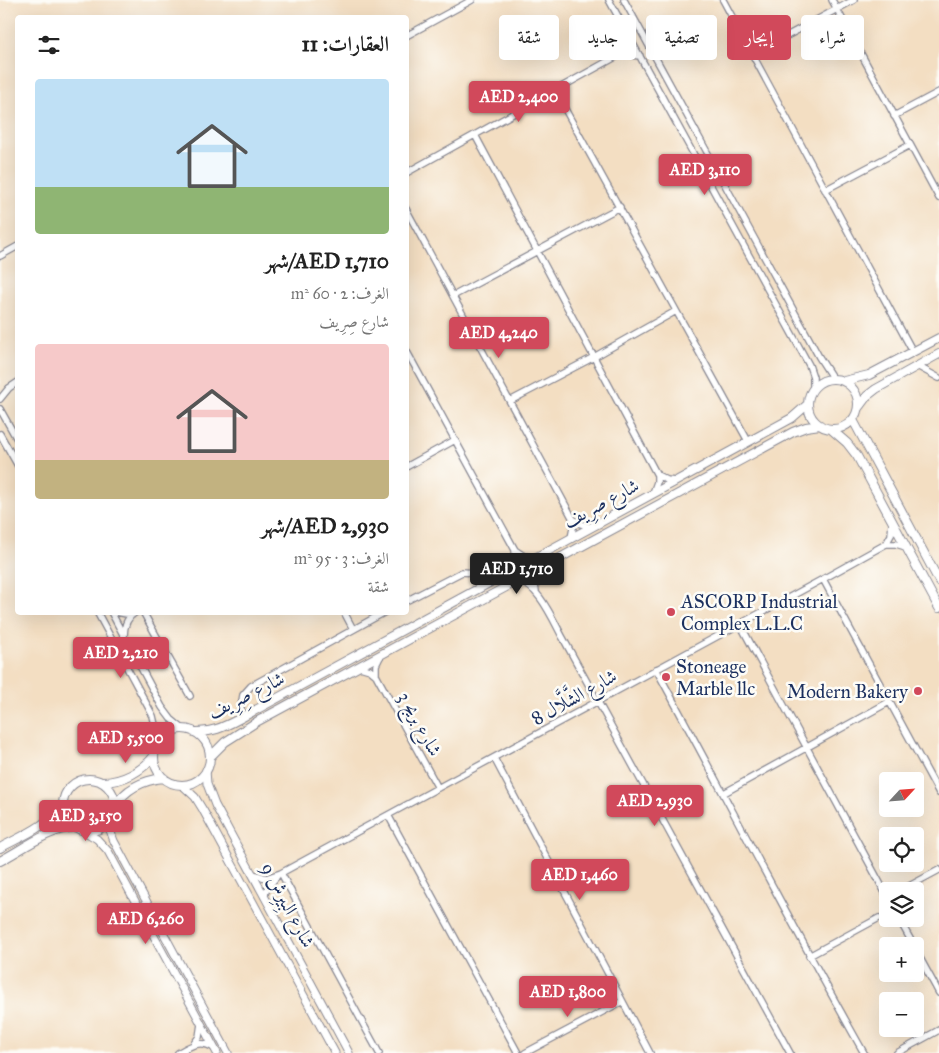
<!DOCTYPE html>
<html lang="ar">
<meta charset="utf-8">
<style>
:root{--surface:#fff;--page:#f6f6f6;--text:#222;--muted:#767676;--accent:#d1495b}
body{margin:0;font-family:"IM FELL Great Primer",Amiri,serif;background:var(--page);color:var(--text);direction:rtl;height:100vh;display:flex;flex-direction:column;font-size:19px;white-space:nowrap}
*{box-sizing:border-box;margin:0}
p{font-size:16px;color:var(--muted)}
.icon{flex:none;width:28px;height:28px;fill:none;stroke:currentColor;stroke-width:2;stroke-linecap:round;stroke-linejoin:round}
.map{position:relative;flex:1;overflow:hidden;direction:ltr}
.details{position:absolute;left:15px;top:15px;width:394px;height:600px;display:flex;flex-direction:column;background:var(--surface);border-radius:5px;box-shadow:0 5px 20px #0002;direction:rtl}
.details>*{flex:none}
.top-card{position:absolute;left:424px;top:15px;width:440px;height:45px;direction:rtl;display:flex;gap:10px}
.needle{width:32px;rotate:64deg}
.buttons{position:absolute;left:879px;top:772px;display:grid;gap:10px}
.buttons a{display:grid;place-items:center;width:45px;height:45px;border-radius:5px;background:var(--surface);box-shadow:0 5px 20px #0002;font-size:25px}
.price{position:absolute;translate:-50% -42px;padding:0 11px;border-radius:5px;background:var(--accent);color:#fff;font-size:16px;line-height:32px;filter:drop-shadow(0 1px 2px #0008)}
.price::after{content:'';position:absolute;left:50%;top:30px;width:15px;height:11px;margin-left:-8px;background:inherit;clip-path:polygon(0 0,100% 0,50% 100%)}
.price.on{background:#222;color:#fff}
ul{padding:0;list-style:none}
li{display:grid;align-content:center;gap:10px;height:265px;padding:0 20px}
li span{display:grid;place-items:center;height:155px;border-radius:5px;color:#555}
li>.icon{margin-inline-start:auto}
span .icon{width:90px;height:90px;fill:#fffc;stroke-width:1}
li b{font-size:21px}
h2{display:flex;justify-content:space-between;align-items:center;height:60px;padding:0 20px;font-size:21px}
.tag{padding:0 18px;border-radius:5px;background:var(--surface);box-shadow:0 5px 20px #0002;font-size:18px;line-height:45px}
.tag.on{background:var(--accent);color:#fff}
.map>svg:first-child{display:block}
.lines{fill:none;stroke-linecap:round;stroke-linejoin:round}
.minor-casing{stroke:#878690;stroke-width:8}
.tertiary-casing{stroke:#878690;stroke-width:9}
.secondary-casing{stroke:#878690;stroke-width:10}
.minor{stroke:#fff;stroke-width:5.5}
.tertiary{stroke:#fff;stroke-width:7}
.secondary{stroke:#fff;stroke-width:8}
.poi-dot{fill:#d1495b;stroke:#fdfcf7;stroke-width:2}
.labels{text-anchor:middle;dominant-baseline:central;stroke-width:5;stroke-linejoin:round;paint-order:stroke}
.street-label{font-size:19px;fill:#1b2f5e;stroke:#fdfcf7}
.poi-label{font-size:19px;fill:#1b2f5e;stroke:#fdfcf7;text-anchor:start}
</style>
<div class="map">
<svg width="939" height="1053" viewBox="0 0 939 1053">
<rect width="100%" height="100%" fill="#fdfcf7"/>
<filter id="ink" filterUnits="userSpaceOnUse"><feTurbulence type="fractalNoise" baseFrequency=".02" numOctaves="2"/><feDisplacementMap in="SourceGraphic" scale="10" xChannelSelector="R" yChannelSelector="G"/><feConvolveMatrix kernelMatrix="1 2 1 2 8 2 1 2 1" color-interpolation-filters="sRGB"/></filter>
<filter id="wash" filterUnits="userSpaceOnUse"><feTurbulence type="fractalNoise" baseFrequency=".0096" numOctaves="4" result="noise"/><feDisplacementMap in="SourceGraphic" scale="20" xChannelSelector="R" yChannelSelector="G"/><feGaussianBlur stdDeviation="1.12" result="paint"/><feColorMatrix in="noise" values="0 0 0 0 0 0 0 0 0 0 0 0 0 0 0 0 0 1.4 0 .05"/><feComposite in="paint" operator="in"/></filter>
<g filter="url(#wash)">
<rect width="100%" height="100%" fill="#f3dec2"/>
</g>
<g filter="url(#ink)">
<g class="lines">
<g class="minor-casing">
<path id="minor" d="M609,0L809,365L813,377V389
M624,0L819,357L833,379
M723,0L913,352
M832,0L939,198
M406,36L472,0
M621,54L640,56
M753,54L854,0
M555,91L748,441
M894,116L939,92
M475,135L657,475V482L653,493
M406,173L621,54L627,44L629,36
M825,190L910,145
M406,209L573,519V528L571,538
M0,256L18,246
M453,296L620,207
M406,350L515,550V569
M917,366L939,378
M0,399L9,388L18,382
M510,401L594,357L676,311
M0,409L18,441
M0,434L18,466
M406,467L455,440
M657,475L667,480L675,481
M573,519L581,524L590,527
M886,544H896L906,547
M515,550L524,556L534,558
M536,572L535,586L536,591
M823,579L939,793
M517,582C537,581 554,622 563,638L790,1053
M406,601L462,572L478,573L489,583
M97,612L153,716L159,742
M111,612L162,707L171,719L183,729
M116,612L132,615
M143,612L190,696
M344,612L353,629
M740,624L888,898
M124,636C124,625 127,617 136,612
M360,667L370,670L376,675L438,788
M656,669C726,797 792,926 864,1053
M376,675V665L380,657
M239,719L243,695L251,686L385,612
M494,758L650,1053
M724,793L889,702
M388,815L518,1053
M281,873L379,1053
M253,874L266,878L281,873L823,579L886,544L891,535L892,524
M900,891L939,870
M264,896L268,887L277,876
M899,919L914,946
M915,949L939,993
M809,956L879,918
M193,1045L199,1037L201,1024
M178,1053C190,1046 200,1039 214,1048
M525,1053L621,1002
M897,1053L939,1030"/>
</g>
<g class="tertiary-casing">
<path id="tertiary" d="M206,770L207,784L215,805L349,1053
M182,785L195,797L203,810L335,1053
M111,818L110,830L114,841L228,1053
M82,830L97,839L108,851L217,1053"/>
</g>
<g class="secondary-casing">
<path id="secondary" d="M808 404a25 25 0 1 1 50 0a25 25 0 1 1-50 0Z
M844,381L869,375L939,338
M858,408L867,396L876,389L939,354
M853,420L939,581
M832,430L847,443L857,456L939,608
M154 757a28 28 0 1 1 56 0a28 28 0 1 1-56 0Z
M194,732C211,733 224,727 239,719L792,418L808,404
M210,757L225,742L258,721L793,432L806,427L820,425
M63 805a26 26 0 1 1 52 0a26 26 0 1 1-52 0Z
M102,782C123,782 142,771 154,756
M115,806C126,788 144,780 164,778
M0,848C22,836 48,826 63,804
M0,861C21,850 52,827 76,827"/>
</g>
<use href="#minor" class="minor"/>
<use href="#tertiary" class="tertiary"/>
<use href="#secondary" class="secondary"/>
</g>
</g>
<g class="poi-dot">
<circle cx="671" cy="612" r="5"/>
<circle cx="666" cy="677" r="5"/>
<circle cx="918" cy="691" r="5"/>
</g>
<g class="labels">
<g class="street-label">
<text transform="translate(601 503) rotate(-28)">شارع صِرِيف</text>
<text transform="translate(246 695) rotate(-26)">شارع صِرِيف</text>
<text transform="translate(574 697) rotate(-29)">شارع الشَّلَّال 8</text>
<text transform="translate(420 724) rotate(61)">شارع بريج 3</text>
<text transform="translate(288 905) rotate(62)">شارع البِيرِش 9</text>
</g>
<g class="poi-label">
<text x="681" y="601">ASCORP Industrial<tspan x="681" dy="22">Complex L.L.C</tspan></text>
<text x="676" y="666">Stoneage<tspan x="676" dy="22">Marble llc</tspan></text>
<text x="908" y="691" text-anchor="end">Modern Bakery</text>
</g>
</g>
</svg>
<div class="buttons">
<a><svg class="needle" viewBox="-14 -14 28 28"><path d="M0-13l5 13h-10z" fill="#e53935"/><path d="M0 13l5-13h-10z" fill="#767676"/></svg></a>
<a><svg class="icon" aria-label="locate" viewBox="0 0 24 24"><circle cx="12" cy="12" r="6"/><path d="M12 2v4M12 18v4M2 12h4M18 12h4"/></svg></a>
<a><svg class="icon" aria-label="layers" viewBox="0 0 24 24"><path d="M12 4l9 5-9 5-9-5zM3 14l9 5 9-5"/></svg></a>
<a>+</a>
<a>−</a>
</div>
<b class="price" style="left:519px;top:123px">AED 2,400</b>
<b class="price" style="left:705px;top:196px">AED 3,110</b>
<b class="price" style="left:499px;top:359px">AED 4,240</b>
<b class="price on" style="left:517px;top:595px">AED 1,710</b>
<b class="price" style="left:121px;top:679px">AED 2,210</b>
<b class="price" style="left:126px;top:764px">AED 5,500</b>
<b class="price" style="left:655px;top:827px">AED 2,930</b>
<b class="price" style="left:86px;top:842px">AED 3,150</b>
<b class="price" style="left:580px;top:901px">AED 1,460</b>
<b class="price" style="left:146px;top:945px">AED 6,260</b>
<b class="price" style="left:568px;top:1018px">AED 1,800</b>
<div class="top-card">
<a class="tag">شراء</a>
<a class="tag on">إيجار</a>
<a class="tag">تصفية</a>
<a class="tag">جديد</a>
<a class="tag">شقة</a>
</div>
<section class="details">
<h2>العقارات: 11<svg class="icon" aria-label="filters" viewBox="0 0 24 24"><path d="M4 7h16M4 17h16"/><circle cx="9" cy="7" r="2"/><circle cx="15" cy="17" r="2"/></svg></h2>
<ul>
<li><span style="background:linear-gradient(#bfe0f5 70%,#8fb573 0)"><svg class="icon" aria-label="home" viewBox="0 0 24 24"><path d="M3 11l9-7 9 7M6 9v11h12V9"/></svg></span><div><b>AED 1,710/شهر</b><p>الغرف: 2 · 60 m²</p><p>شارع صِرِيف</p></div></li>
<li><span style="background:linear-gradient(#f6c9c9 75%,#c2b280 0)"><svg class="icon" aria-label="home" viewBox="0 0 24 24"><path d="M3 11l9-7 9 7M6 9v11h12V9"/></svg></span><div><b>AED 2,930/شهر</b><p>الغرف: 3 · 95 m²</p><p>شقة</p></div></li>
</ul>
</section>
</div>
